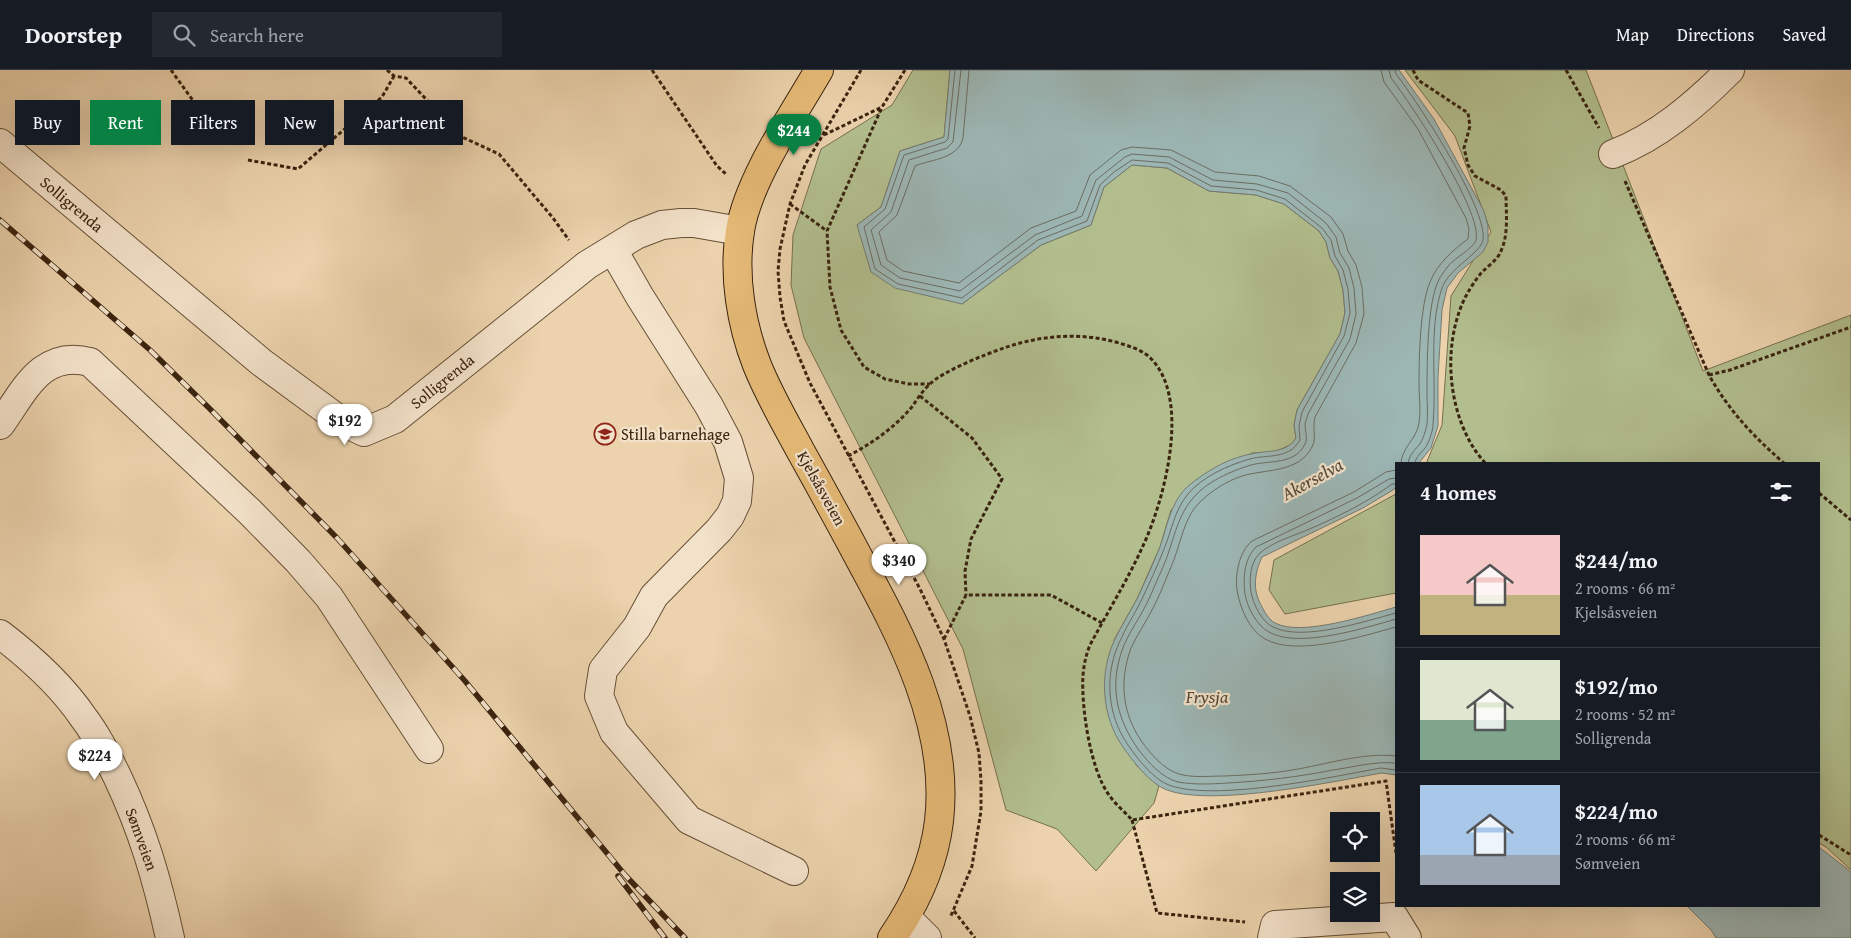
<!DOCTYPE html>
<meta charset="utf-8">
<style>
:root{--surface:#171b24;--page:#242831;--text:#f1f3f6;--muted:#9ea1a6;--line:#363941;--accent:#0b8043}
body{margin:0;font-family:"Gentium Book Plus",serif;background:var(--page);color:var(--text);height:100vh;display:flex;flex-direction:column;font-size:19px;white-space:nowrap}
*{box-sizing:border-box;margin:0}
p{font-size:16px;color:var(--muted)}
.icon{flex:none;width:28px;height:28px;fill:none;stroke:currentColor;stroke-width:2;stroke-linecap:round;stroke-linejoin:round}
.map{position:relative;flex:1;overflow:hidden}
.details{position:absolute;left:1395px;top:392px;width:425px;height:445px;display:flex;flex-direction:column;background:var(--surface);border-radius:0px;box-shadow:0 5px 20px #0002}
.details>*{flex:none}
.banner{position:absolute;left:15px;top:30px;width:475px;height:45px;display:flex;gap:10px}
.buttons{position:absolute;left:1330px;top:742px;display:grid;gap:10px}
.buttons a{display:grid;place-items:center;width:50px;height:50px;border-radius:0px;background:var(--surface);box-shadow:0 5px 20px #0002;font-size:25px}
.price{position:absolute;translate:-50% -42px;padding:0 11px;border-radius:18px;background:#fff;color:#222;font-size:16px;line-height:32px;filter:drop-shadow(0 1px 2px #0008)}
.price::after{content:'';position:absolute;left:50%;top:30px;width:15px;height:11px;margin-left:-8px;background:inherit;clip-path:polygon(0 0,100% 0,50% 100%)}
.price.selected{background:var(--accent);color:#fff}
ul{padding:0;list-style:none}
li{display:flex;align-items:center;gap:15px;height:125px;padding:0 25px}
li+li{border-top:1px solid var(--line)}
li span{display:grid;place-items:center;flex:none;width:140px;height:100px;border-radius:0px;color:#555}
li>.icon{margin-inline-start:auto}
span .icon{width:60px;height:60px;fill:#fffc;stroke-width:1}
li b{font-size:21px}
h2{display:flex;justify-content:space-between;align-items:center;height:60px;padding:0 25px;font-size:21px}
.tag{padding:0 18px;border-radius:0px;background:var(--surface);box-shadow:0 5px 20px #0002;font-size:18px;line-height:45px}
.tag.selected{background:var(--accent);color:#fff}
header{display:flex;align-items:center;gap:30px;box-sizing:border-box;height:70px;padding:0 25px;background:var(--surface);border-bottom:1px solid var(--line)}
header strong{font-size:24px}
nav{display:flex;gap:28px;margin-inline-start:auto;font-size:18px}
.search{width:350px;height:45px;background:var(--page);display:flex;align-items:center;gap:12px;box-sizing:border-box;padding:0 18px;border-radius:0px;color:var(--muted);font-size:19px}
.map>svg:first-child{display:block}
.green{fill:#b2be8e;stroke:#76704e}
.water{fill:#9cb6b4;stroke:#757b72}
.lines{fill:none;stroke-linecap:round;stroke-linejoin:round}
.shore{stroke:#6b6c62;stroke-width:1}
.minor-casing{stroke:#664f36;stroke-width:30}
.major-casing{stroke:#3a230f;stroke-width:30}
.path{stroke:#3a230f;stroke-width:3;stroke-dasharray:4 2.5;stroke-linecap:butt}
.minor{stroke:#f3e2ca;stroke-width:28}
.major{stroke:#e6ba76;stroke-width:28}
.rail-casing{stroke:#3a230f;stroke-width:5.5}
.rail{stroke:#f3e2ca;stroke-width:4;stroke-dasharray:11;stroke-linecap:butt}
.labels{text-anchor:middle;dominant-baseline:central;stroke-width:4.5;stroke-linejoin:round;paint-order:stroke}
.street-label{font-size:16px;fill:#3a230f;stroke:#f3e2ca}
.poi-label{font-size:16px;fill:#3a230f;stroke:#f3e2ca;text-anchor:start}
.water-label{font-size:18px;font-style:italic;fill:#524838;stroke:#f3e2ca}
</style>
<header>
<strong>Doorstep</strong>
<div class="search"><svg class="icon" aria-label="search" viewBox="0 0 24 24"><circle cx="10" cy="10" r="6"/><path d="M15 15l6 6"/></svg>Search here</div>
<nav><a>Map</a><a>Directions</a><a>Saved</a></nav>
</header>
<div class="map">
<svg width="1851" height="868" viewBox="0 0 1851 868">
<rect width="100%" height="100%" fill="#ecd3ad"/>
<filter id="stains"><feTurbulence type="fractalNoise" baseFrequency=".004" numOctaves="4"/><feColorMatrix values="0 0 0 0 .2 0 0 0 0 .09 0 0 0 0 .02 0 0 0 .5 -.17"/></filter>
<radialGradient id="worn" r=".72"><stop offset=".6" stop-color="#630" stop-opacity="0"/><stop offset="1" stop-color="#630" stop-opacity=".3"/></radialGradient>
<path class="green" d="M913,0H950L944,67L900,81L881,137L857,155L962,234L1041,175L1091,155L1104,117L1132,95L1167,98L1209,121L1256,125L1284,134L1319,161L1326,172L1330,188L1338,201L1343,220L1345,243L1340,264L1297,340L1294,355L1296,368L1292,374L1275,382L1252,383L1171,440L1160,477L1137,529L1114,570L1136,695L1159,716L1154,733L1096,801L1057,759L1006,740L963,579L804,268L791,215L793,165L821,79L892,35Z
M1405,0H1586L1703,301L1851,245V800L1826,777L1819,773V394H1426L1442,355L1451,226L1491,162L1455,66Z
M1396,424V523L1285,544L1269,520L1274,490Z"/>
<path class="water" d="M950,0H1399L1434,49L1484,141L1488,156V172L1483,182L1458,203L1447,218L1442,240L1438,307V356L1431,378L1418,394H1396V417L1393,420L1363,438L1262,487C1255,502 1252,519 1261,535C1264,541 1269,550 1275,553C1301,567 1368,545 1396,537V705L1382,703C1335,711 1197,741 1159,716C1144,706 1133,691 1123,677C1101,646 1099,602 1115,569C1122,555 1130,542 1137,529C1145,512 1153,494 1160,477C1167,457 1170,435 1185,419C1198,407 1217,395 1233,389C1239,387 1245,385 1251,384C1267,380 1286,384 1296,368L1294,355L1297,340L1340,264L1345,243L1343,220L1338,201L1330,188L1326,172L1319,161L1284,134L1256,125L1209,121L1167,98L1132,95L1104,117L1091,155L1041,175L962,234L895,218L871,202L857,155L881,137L900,81L944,67Z
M1819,777L1851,802V868H1716L1711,860L1687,836H1819Z"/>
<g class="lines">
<path class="shore" d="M955,0L948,69L945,72L904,85L885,139L864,157L875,199L898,214L962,228L1038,170L1087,151L1100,115L1114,102L1132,90L1168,93L1211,116L1256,120L1285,129L1322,158L1331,170L1335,186L1343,200L1348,219L1350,243L1344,266L1302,342L1299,356L1300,370C1288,390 1268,384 1250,389C1228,395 1202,407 1188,424C1174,441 1172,460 1164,479C1157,497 1149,514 1141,531C1134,545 1126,557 1120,571C1104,604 1107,645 1128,675C1137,688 1148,702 1161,711C1198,736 1336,706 1381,698L1396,700
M961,0L953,72L947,78L909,90L891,142L871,160L881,195L900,208L960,221L1035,165L1082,146L1096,110L1125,87L1132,84L1169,87L1213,110L1257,114L1288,123L1326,153L1336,167L1340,183L1349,198L1354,218L1356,244L1350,269L1308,344C1307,348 1305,352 1305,355C1305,362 1308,367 1305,374C1295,395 1270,390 1251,395C1231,401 1206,412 1193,428C1176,447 1173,475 1163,497C1157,510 1152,523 1146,535C1139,549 1130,561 1124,575C1109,613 1115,646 1138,679C1148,692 1162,708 1178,712C1195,715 1211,714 1228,713C1263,711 1298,707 1333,700C1354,697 1375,691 1396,693
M969,0L963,68C958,89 932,89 915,96L897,145L879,162L887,190L903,201L959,213L1031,158L1076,141L1090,105L1121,80L1132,77L1171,80L1215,102L1259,106L1290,116L1331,147L1343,164L1348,181L1356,195L1362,217L1364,244L1356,273L1315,347C1312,357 1317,368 1312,377C1299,403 1265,399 1242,406C1227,411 1211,421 1200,432C1184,446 1180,477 1171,497C1165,511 1160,525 1153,538C1146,552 1137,565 1131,578C1119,611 1122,643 1142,672C1151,684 1163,699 1179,704C1193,708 1209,706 1224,706C1246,705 1269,704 1292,700C1324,695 1363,682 1396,686
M1381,0L1384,12L1418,59L1466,148L1469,159L1468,169C1453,180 1437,194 1430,212C1420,236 1419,287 1419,314C1419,327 1421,341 1419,353C1417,369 1401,378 1401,394
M1389,0L1391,8C1410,32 1483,142 1476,170C1474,178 1455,188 1449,195C1445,200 1439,208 1437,214C1427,240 1427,295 1427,323C1427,333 1428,344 1427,354C1426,360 1423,370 1419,375C1414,381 1409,385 1408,394
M1395,0L1396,4C1417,31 1488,139 1483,170C1481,183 1449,198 1442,218C1428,259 1437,311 1433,354C1433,360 1430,369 1427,375C1423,382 1415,386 1415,394
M1396,400L1386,402L1354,422L1252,471C1239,482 1235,504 1237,520C1240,538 1249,560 1265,569C1297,587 1363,566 1396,557
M1396,408L1389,409L1357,428L1256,477C1244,489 1243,508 1245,524C1247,537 1257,556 1269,562C1298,579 1365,558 1396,549
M1396,414H1392C1368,432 1339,446 1312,458C1296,465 1272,472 1260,483C1250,492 1249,510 1251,522C1253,534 1262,552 1273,557C1302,572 1366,551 1396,543"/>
<g class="minor-casing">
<path id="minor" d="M0,73L261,292L341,351L364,362L395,349L587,195L636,165L662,155L681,153H694L740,161
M1613,84C1658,67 1696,34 1730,0
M613,180L640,227L709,336L728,372L739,408L737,431L730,446L719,460L654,526L637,557L603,600L599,626L614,662L689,750L794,801
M0,355C24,322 41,279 90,292L250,442L298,491L329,527L429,679
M0,564C30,587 62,616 83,647C97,665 107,686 117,706C143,761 157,809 170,868
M906,847L927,868
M1272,868L1275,855L1394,847L1407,868"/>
</g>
<g class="major-casing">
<path id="major" d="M819,0C793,45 748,110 740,161C733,205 741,254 757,295C769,325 785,352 800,380C820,416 840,452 859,488C902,567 950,657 939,751C934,793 916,833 892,868"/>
</g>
<path class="path" d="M171,0L194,32L217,48
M387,0L394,6L406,8L462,67L499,84L553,148L569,170
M652,0L717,96L727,105
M861,0L805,95L790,134L780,179L778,201L780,227L784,251L810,313L920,519L944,569L970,646L979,683L981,711V741L972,796L950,848
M905,0L882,37L827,161L830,217L841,260L864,297L885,309L909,314H930
M1413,0L1418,10L1468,43L1470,56L1464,78L1468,95L1475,106L1501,120L1506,126C1506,144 1509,166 1500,183C1497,190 1488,196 1482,202C1476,209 1471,217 1467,224C1440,274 1447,352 1486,394
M1566,0L1599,58
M824,65L882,37
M248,90L298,99L382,27L394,6
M1625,111L1709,305C1729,341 1754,367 1785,394
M790,134L827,161
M1709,305L1730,300L1851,257
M920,326L972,368L1002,409L971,469L965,501L966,525
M848,386C871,374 894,358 911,338C917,330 922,321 930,314C943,301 986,284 1004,278C1041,265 1082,262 1119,273C1129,276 1139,279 1147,285C1194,324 1164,432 1142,478C1127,511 1107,543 1090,575C1086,585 1084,594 1083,605C1081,636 1090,699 1109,725C1115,734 1125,742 1132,750L1386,711L1396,783
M1819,423L1851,450
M944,569L966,525H1051L1102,553
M1132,750L1157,843L1245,852
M1819,765L1851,785
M954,841L975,868"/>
<use href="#minor" class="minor"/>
<use href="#major" class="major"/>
<g class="rail-casing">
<path id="rail" d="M0,150L150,280L209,338L337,468L465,611L625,805L685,868
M618,806L665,868"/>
</g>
<use href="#rail" class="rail"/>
</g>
<defs>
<g id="school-ring" transform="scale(1.125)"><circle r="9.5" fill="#f3e2ca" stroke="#8f2418" stroke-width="1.5"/><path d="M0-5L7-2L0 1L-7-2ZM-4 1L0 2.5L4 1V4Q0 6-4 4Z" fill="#8f2418"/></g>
</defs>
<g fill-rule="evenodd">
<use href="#school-ring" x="605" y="364"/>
</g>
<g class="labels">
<g class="street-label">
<text transform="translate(72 134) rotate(40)">Solligrenda</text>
<text transform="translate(442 311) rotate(-39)">Solligrenda</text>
<text transform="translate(822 418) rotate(61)">Kjelsåsveien</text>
<text transform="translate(142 769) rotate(70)">Sømveien</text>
</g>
<g class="poi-label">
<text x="621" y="364">Stilla barnehage</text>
</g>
<g class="water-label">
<text transform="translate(1312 409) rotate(-29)">Akerselva</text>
<text x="1207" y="626">Frysja</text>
</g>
</g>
<rect width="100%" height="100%" filter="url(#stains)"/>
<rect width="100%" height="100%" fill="url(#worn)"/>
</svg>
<div class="buttons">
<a><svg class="icon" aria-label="locate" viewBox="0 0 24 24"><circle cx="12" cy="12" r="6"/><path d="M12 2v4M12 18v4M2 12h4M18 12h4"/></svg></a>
<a><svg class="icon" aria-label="layers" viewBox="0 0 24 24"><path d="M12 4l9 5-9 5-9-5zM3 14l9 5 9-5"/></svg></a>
</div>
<b class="price selected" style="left:794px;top:86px">$244</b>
<b class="price" style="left:345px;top:376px">$192</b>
<b class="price" style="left:899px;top:516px">$340</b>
<b class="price" style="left:95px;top:711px">$224</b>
<div class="banner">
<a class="tag">Buy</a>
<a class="tag selected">Rent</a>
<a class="tag">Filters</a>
<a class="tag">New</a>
<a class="tag">Apartment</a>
</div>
<section class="details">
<h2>4 homes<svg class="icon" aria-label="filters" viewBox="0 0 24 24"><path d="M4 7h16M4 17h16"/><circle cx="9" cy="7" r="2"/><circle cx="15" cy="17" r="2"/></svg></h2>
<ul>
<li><span style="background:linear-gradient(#f6c9c9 60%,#c2b280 0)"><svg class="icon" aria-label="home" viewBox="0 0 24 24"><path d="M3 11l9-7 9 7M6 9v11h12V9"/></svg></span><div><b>$244/mo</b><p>2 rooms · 66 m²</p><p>Kjelsåsveien</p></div></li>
<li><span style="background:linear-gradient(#dfe7d0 60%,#7fa58c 0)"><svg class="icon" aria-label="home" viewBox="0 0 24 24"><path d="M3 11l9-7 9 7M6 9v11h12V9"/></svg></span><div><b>$192/mo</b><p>2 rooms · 52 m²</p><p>Solligrenda</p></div></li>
<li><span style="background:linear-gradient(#a9c7e8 70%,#9aa5b1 0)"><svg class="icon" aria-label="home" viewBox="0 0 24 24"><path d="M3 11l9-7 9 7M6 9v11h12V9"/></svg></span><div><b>$224/mo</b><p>2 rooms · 66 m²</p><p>Sømveien</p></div></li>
</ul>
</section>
</div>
